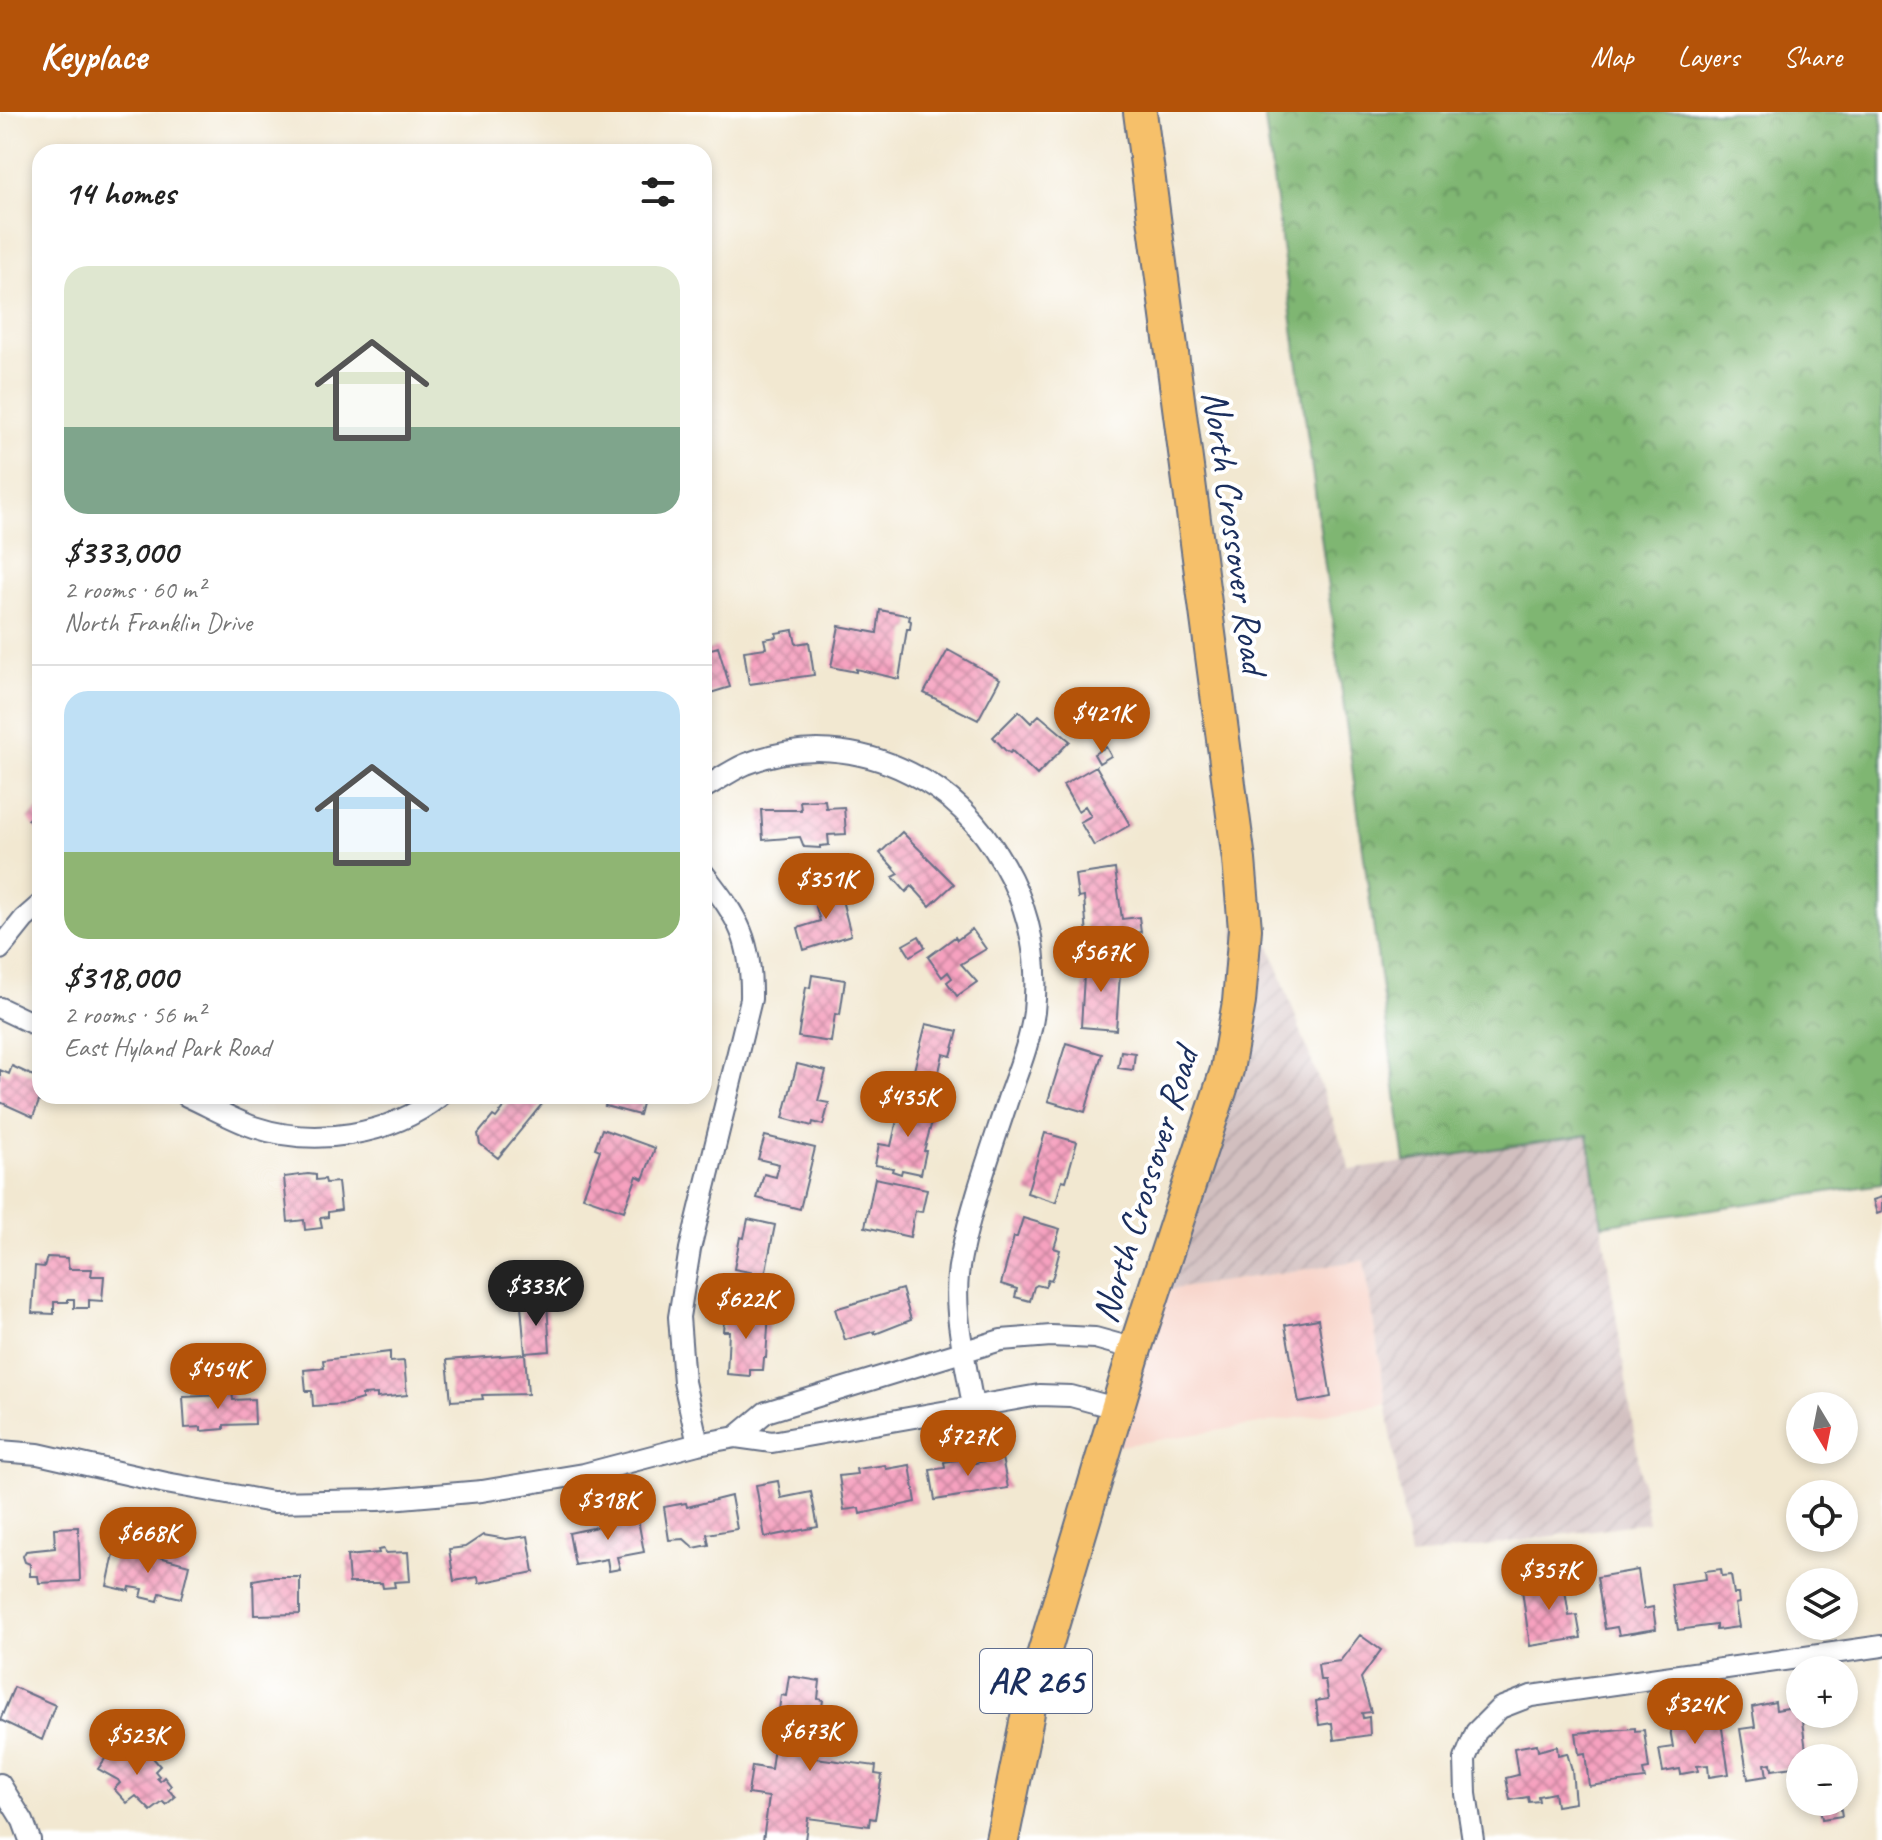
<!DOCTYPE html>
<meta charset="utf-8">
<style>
:root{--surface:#fff;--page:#f6f6f6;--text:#222;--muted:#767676;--line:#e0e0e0;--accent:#b45309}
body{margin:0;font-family:Caveat,sans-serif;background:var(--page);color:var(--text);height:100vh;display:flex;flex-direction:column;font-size:30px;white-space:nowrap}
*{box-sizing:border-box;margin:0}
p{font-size:26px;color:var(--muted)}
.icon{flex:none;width:44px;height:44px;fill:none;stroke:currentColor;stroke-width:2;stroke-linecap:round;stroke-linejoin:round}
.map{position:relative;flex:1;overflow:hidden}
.panel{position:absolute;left:32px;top:32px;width:680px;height:960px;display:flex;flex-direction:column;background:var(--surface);border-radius:24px;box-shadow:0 4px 12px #0003}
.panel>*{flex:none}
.needle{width:52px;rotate:170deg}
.buttons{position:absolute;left:1786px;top:1280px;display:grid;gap:16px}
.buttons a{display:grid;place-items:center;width:72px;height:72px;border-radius:50%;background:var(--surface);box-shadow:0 4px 12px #0003;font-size:40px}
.price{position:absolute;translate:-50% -68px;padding:0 18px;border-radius:28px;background:var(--accent);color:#fff;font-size:26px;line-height:52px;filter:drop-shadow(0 2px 4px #0008)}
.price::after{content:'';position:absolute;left:50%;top:48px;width:24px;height:18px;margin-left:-12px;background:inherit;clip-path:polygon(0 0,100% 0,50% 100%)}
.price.current{background:#222;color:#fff}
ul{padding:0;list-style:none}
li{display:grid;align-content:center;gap:16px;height:424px;padding:0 32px}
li+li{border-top:2px solid var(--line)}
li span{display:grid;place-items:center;height:248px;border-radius:24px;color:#555}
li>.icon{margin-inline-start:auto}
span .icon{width:144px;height:144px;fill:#fffc;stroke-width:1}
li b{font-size:34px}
h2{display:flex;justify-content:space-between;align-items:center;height:96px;padding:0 32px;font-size:34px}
header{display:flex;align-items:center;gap:48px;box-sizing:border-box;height:112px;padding:0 40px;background:var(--accent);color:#fff}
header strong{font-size:38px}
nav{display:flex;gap:44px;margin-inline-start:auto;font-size:28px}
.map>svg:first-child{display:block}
.built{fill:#f7d1c6}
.industrial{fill:url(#industrial-furrows)}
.forest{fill:url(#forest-crowns);stroke:#4d7268;stroke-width:2}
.building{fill:url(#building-cross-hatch)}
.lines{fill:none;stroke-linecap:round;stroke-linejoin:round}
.street-casing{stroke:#667086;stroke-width:24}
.primary-casing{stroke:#667086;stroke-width:36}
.street{stroke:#fff;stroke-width:20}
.primary{stroke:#f6c06b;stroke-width:32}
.labels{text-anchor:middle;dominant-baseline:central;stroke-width:8;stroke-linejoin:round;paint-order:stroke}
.shield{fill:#fff;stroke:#5f6d8e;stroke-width:2}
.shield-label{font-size:36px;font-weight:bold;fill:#1b2f5e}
.street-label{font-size:38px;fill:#1b2f5e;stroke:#fff}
</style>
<header>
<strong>Keyplace</strong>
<nav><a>Map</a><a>Layers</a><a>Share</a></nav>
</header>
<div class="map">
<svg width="1882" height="1728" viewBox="0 0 1882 1728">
<defs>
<pattern id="industrial-furrows" width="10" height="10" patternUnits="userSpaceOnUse" patternTransform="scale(2)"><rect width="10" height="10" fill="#d2bfbf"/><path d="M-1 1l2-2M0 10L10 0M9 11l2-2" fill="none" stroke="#b4a4a7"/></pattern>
<pattern id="forest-crowns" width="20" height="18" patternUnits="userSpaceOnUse" patternTransform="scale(2)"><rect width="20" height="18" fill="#7fb672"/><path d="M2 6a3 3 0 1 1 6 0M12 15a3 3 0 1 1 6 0" fill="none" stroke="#679461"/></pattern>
<pattern id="building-cross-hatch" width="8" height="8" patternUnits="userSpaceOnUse" patternTransform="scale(2)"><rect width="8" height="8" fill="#f6a1bf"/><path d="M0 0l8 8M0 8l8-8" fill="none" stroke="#c6849e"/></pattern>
</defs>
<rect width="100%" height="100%" fill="#fff"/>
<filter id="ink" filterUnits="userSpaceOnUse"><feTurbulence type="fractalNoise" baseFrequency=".0125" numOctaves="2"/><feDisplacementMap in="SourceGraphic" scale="16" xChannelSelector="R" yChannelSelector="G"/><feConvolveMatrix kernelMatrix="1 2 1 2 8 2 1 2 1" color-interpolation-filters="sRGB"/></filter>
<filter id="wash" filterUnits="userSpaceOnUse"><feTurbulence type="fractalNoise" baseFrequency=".006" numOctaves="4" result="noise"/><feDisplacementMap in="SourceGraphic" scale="32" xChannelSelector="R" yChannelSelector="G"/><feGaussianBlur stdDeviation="1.8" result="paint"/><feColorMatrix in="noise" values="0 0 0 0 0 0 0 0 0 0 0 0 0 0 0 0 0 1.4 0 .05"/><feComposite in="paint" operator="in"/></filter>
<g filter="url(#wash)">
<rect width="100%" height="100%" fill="#f2e8d1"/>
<path class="built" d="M1364,1148L1386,1292L1107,1336L1154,1180Z"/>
<path class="industrial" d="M1239,748L1351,1058L1588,1023L1648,1410L1410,1445L1364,1148L1154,1180L1227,958Z"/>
<path class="forest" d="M1264,0H1882V1072L1602,1113L1588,1023L1405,1050Z"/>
<g id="blocks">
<path class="building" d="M880,498L910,504L909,508L911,509L910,517H907L899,567L856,557V560L831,555L839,514L877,521Z
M793,518L796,532L809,530L814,563L749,572L744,539L766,536L764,527L777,525L776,521Z
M718,535L730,575L704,583V539Z
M948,538L1000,567L978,608L924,581Z
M1019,599L1031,611L1039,603L1070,629L1037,663L1012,639L1010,641L1005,638L993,625Z
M1106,635L1111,644L1099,651L1094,642Z
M1096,654L1130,713L1094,734L1080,710L1091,704L1085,694L1078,699L1063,673Z
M825,688L826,696L844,695L846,722L828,723L829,733L820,734V736L804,735L800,725L763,728L761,698H801L800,689Z
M40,696V721L28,707Z
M902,720L954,772L930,794L912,774L906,780L893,765L899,762L880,741Z
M1115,757L1122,807L1139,805L1141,820L1101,826L1100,821L1087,824L1084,785L1078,786L1075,763Z
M839,776L851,823L804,838L798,816L820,809L814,788L819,786L818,782L822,779Z
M972,817L986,837L961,852L977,870L957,884L947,870L952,866L948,860L942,865L928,845L955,825L957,828Z
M919,824L925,835L910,844L903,833Z
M1085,846L1121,848L1116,918L1081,915Z
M812,863L845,868L840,903L835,902L831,930L798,925L806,875L810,876Z
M926,912L958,919L951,944L943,942L938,964L914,958Z
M1066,931L1102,942L1085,1000L1048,989Z
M1121,939L1135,941L1133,958L1118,956Z
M797,952L826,959L818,989L829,991L823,1013L813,1010L812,1014L783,1006Z
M12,954L40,967L41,984L33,1005L0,990V958L9,962Z
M513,984H544L547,986L498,1046L480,1032L478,1022L493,1004L496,1006Z
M608,984H644L639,1003L605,994Z
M902,987L936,995L924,1039H926L921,1062L902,1058L901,1062L892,1059L893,1056L875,1053L879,1032L891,1034Z
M602,1017L655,1036L643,1067L637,1064L624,1099L583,1085L600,1038L595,1036Z
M1045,1021L1077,1030L1066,1069L1062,1068L1056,1090L1027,1081Z
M765,1024L815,1036L800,1097L757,1086L764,1062L776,1065L779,1052L758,1047Z
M308,1062L316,1063V1068L325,1067L326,1071L338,1070L341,1098L328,1100V1105L320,1106L322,1116L305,1118L304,1108L288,1110L284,1065Z
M875,1066L927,1077L922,1100L915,1099L910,1125L865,1115Z
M1882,1085V1100L1877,1102L1873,1088Z
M1023,1106L1060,1117L1054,1136L1060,1138L1053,1164L1051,1168L1048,1167L1045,1175L1037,1173L1034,1175L1030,1189L1015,1185L1017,1177L1001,1172L1014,1125H1017Z
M748,1107L775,1113L765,1163L734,1157L740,1125L744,1126Z
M47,1145L67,1146L69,1157H92L91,1164H104L102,1189L89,1188V1196H74V1187H68V1190H54V1202L32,1201L35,1154L44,1155Z
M902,1177L911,1208L875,1222V1219L845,1228L835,1197Z
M547,1191L550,1239L525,1241L521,1193Z
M725,1198L769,1200L766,1246H764L763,1258H750V1264L727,1262L729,1219H723Z
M1318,1207L1331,1285L1299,1291L1285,1213Z
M390,1240V1250L404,1249L407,1283L377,1286V1282L362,1283V1287L345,1292L313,1294L312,1279H306L304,1258L324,1256L323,1248Z
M525,1242L528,1282L482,1283L483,1287L451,1289L447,1248Z
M232,1276L233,1288L254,1287L255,1312L224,1313V1317L201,1319V1315L185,1316L183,1285L221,1283L220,1277Z
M968,1346L969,1352L1002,1346L1008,1376L935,1388L930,1358L945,1356L944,1350Z
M885,1353L886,1357L910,1353L916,1390L860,1402L859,1396L844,1398L839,1364L857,1362L856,1357Z
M778,1369L781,1386L811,1380L818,1415L765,1425L756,1373Z
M731,1384L737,1417L707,1422L709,1433L694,1436L684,1427L669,1428L664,1395L686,1391L687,1395Z
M637,1402L644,1440L617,1445L620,1457L609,1459L607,1447L575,1453L569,1421L602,1414V1409Z
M78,1415L80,1469L39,1471L38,1464H30V1452L25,1450L23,1444L26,1439L55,1436L54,1416Z
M483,1423L506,1427L528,1424L534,1460L479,1471L478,1465L454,1469L449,1437L465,1435Z
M115,1437L140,1443L141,1440L189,1453L181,1486L160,1481L158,1489L141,1485L143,1477L130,1475L129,1479L107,1474Z
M384,1437L385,1441L408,1440L410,1469L394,1470L395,1475L383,1476L382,1471H349L347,1444L379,1441L378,1438Z
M1721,1457L1722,1464L1731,1463L1734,1482H1738L1739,1491L1735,1492L1739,1515L1716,1518V1513L1678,1518L1671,1472L1706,1467L1705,1459Z
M1638,1458L1644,1497L1653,1495L1656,1517L1619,1523L1617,1515L1605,1517L1597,1465Z
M270,1465H300V1502L254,1503L253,1468Z
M1563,1465L1569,1504L1577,1503L1581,1526L1530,1534L1521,1471Z
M1360,1523L1381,1538L1361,1566L1371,1600L1362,1601L1363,1606L1369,1605L1370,1623L1334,1628L1332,1611L1319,1613L1316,1589L1328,1587L1325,1568H1320L1318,1552L1340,1549Z
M789,1564L820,1569L818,1587L823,1588L815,1646L876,1654L875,1662L882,1663L875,1707L870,1706L869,1714L808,1706L805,1728H763L769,1685L748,1682L752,1654L771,1657L781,1583L786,1584Z
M14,1575L55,1593L42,1628L0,1608Z
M1775,1590L1776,1598L1800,1594L1807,1646H1800V1654L1772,1658L1771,1651L1765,1652L1767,1664L1748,1667L1740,1617L1755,1615L1752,1595Z
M1690,1601L1691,1607L1711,1604L1712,1611L1721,1610L1729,1662L1709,1665L1708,1653L1697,1654L1698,1659L1681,1662L1680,1657L1663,1660L1659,1637L1673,1635L1668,1605Z
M1635,1616V1619L1644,1618L1649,1657L1643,1658L1645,1667L1589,1674L1585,1641L1579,1642L1576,1621Z
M1537,1632L1538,1639L1557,1634L1558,1643L1567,1641L1572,1658L1575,1691L1556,1694L1554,1681L1538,1684L1539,1689L1529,1690L1528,1685L1510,1688L1506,1666L1518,1663L1514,1636Z
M142,1633L160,1654L155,1659L159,1664L157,1666L160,1669L164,1665L171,1674L168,1677L175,1685L166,1693L163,1690L151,1699L136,1684L127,1691L114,1677L120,1671L118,1668L98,1657L114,1634L130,1645Z
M1840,1692L1842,1704L1822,1707L1820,1696Z"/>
</g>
</g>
<g filter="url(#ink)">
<use href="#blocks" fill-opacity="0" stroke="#667086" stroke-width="2"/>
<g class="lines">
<g class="street-casing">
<path id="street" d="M704,676C718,668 732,658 746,652C801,630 859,635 910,661C951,681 982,714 1004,753C1030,798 1039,849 1034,900C1030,930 1018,959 1008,987C991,1039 972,1091 961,1144C950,1193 965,1245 973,1294
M0,837L24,807L40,793
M0,896L40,915
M187,984C209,994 231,1007 254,1015C314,1035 390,1024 440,984
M736,1325L766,1300L1001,1228L1051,1224L1095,1226L1135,1237
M698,1332L684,1270L679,1205L690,1137L751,887C752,828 739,807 704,762
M0,1339L38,1342L166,1371L272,1390L378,1388L482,1379L584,1362L698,1332L736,1325L772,1330L1039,1283L1071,1284L1119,1297
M0,1672L23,1709L30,1728
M1473,1728L1466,1682L1465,1647L1476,1620L1500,1596L1531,1584L1882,1534"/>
</g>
<g class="primary-casing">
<path id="primary" d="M1002,1728L1032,1581L1135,1237L1227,958L1239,890L1245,817L1239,748L1140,0"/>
</g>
<use href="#street" class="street"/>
<use href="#primary" class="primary"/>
</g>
</g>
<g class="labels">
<rect class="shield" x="980" y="1537" width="112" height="64" rx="6"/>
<g class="shield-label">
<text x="1036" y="1569">AR 265</text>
</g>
<g class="street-label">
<text transform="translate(1235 420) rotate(82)">North Crossover Road</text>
<text transform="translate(1145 1073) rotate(-73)">North Crossover Road</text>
</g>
</g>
</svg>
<div class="buttons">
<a><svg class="needle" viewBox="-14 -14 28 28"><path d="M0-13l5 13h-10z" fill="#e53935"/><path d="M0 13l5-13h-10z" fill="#767676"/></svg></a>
<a><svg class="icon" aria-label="locate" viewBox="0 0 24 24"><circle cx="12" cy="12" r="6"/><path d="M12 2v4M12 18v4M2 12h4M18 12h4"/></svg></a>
<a><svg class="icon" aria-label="layers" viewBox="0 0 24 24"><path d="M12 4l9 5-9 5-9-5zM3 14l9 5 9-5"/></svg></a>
<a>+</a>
<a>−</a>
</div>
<b class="price" style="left:1102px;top:643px">$421K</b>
<b class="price" style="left:826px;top:809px">$351K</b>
<b class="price" style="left:1101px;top:882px">$567K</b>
<b class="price" style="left:908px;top:1027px">$435K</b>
<b class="price current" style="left:536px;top:1216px">$333K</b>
<b class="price" style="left:746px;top:1229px">$622K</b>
<b class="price" style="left:218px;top:1299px">$454K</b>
<b class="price" style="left:968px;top:1366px">$727K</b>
<b class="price" style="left:608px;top:1430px">$318K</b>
<b class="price" style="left:148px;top:1463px">$668K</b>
<b class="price" style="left:1549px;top:1500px">$357K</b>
<b class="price" style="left:1695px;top:1634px">$324K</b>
<b class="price" style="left:810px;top:1661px">$673K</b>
<b class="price" style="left:137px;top:1665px">$523K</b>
<section class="panel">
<h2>14 homes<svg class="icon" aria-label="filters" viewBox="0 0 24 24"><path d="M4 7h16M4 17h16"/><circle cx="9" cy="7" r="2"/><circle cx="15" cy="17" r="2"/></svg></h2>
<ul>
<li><span style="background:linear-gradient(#dfe7d0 65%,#7fa58c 0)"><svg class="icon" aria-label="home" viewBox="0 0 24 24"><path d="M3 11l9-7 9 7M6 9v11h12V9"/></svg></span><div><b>$333,000</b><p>2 rooms · 60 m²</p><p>North Franklin Drive</p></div></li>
<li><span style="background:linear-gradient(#bfe0f5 65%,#8fb573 0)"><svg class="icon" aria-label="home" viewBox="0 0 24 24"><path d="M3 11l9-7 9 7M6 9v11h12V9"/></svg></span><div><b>$318,000</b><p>2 rooms · 56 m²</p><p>East Hyland Park Road</p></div></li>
</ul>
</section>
</div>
